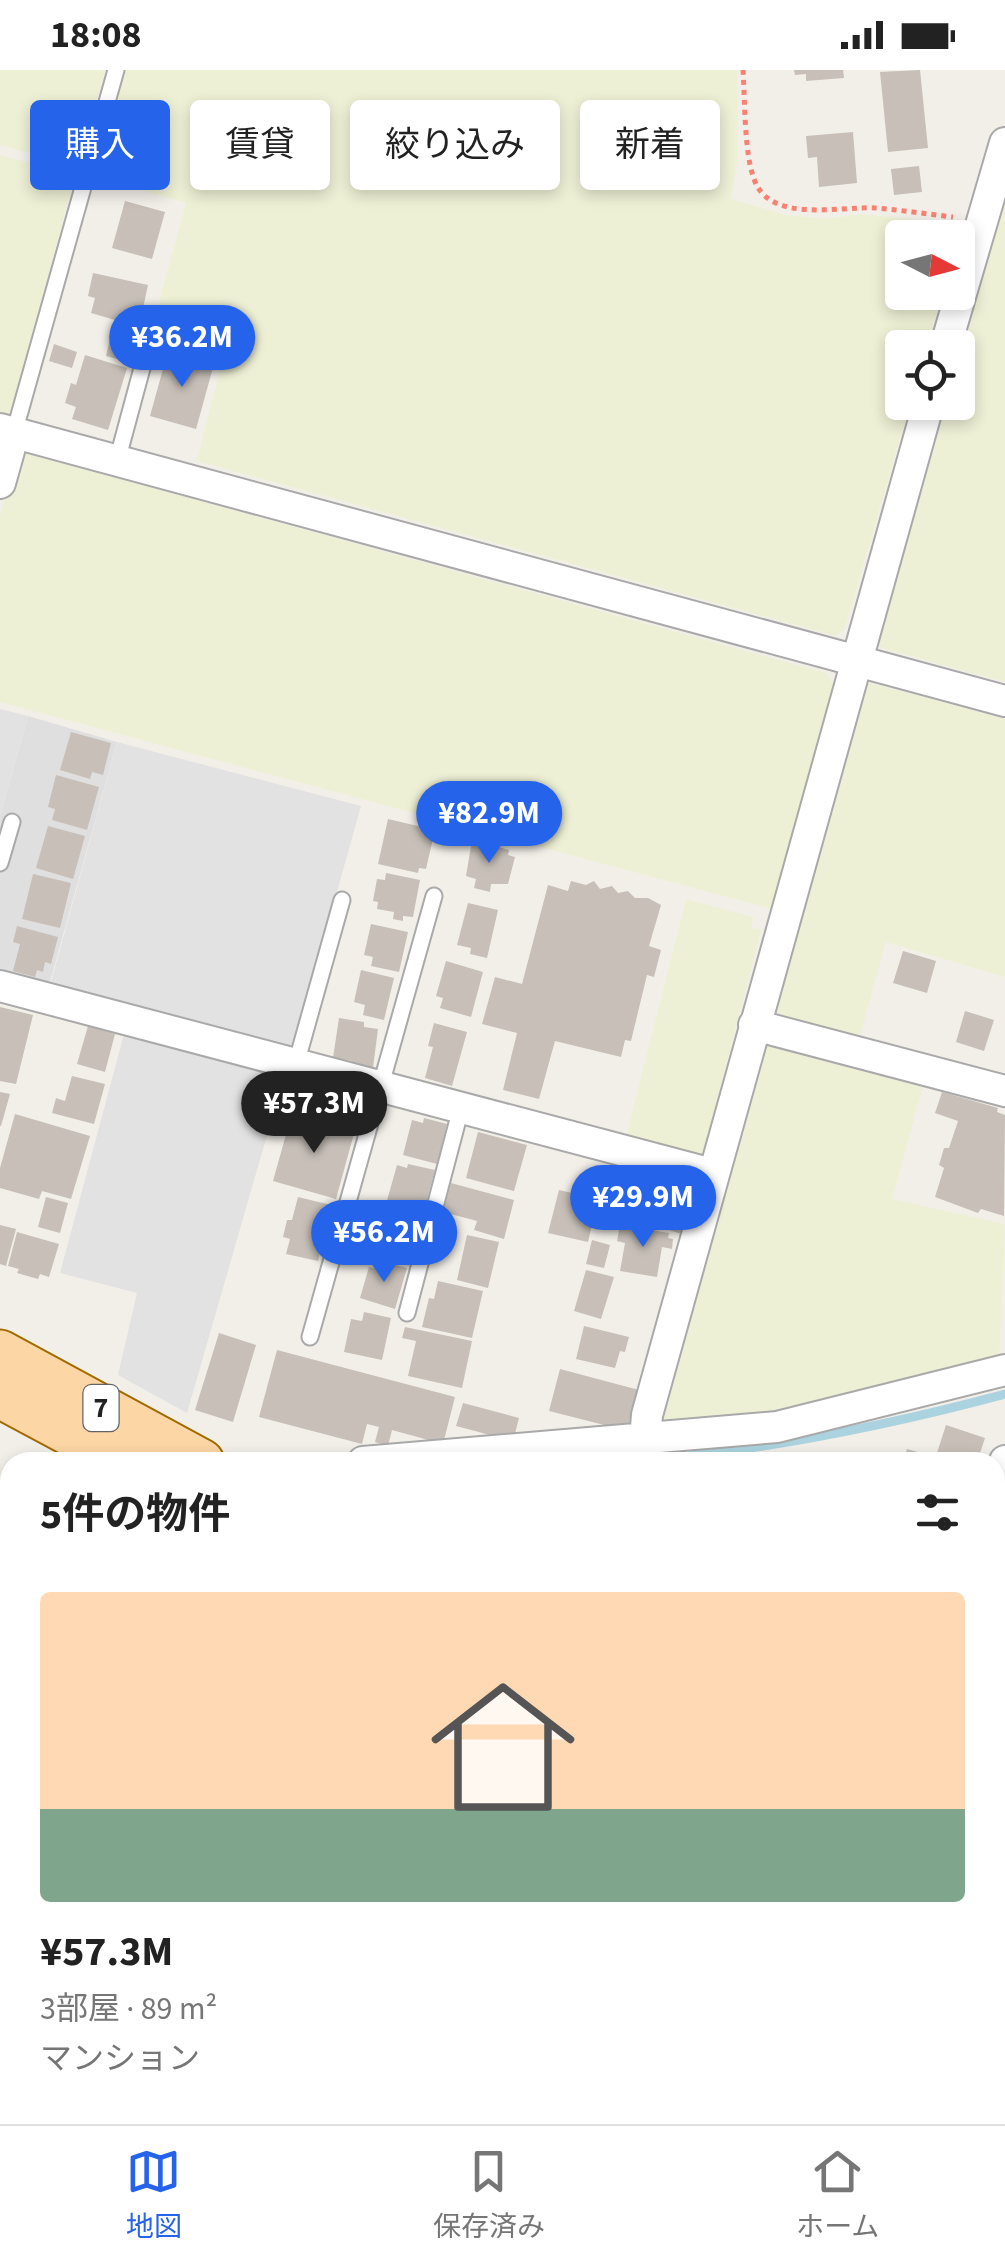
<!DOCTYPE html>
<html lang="ja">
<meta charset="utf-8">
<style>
:root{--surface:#fff;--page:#f2f2f2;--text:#222;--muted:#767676;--line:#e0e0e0;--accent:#2563eb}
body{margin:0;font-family:"Source Sans 3","Noto Sans JP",sans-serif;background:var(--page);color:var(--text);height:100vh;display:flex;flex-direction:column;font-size:38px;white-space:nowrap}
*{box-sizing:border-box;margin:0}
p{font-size:32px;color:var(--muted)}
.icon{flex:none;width:55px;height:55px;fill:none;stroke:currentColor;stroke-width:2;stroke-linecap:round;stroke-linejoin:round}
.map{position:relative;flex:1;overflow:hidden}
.side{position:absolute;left:0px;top:1382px;width:1005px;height:672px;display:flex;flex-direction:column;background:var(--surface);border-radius:30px 30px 0 0;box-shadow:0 5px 15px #0003}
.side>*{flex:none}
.hud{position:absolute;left:30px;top:30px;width:945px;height:90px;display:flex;gap:20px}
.needle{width:65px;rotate:96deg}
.controls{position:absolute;left:885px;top:150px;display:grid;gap:20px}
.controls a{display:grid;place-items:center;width:90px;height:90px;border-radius:10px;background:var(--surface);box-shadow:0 5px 15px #0003;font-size:50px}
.price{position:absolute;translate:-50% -85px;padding:0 22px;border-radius:35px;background:var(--accent);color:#fff;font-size:32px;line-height:65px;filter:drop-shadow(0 2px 5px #0008)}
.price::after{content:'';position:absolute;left:50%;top:60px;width:30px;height:22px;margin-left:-15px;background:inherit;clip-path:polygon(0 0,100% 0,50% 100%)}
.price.current{background:#222;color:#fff}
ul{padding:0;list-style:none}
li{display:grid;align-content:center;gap:20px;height:530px;padding:0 40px}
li+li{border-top:2px solid var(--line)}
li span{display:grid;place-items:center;height:310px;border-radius:10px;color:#555}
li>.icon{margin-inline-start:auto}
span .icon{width:180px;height:180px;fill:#fffc;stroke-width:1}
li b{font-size:42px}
h2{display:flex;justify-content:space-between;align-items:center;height:120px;padding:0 40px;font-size:42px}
.tag{padding:0 35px;border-radius:10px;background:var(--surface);box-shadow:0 5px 15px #0003;font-size:35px;line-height:90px}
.tag.current{background:var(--accent);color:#fff}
.status{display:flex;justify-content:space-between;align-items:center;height:70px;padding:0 50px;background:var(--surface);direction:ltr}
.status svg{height:28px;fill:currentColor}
.dock{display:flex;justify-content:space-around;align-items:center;height:140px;border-top:2px solid var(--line);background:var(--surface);font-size:28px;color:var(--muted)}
.dock a{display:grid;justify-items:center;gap:5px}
.dock .current{color:var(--accent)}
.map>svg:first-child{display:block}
.residential{fill:#e0dfdf}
.farmland{fill:#eef0d5}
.parking{fill:#e2e2e2}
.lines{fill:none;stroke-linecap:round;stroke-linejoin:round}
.stream{stroke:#aad3df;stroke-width:9}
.building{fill:#c7bfb8}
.lane-casing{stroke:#a9a9a9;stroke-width:19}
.street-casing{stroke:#a9a9a9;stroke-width:34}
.primary-casing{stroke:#a06b00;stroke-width:49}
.path{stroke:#fa8072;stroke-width:5;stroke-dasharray:5 5;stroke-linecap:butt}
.lane{stroke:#fff;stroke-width:15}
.street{stroke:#fff;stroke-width:30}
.primary{stroke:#fcd6a4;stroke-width:45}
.rail-casing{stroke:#707070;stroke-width:11}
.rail{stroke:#fff;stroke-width:8;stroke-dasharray:22;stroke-linecap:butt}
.labels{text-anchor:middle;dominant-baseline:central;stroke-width:8;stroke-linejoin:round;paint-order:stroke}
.shield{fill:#fff;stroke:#646464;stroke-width:2.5}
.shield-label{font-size:28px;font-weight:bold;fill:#222}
</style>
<div class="status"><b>18:08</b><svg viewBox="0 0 49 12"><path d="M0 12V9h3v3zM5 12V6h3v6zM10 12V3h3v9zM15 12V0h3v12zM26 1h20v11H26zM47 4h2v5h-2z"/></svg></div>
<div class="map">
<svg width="1005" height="2054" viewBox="0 0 1005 2054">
<rect width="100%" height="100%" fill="#f2efe9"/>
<path class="residential" d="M28,646L117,672L50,912L0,902V746Z"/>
<path class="farmland" d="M0,0H105L79,97L0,75Z
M125,0H737L738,86L731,129L786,145L825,149L862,144L961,155L957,167L902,168V222L942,223L926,277L902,278V332L910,333L845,558L836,566L197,391L223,287L150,266L186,133L94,106Z
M0,85L75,105L10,345L0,342Z
M1005,110V612L878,577L873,567L938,333L958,332V278Z
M18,381L826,603L834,614L772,839L0,632V446Z
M867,612L1005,649V907L886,872L858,973L772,949L857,617Z
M686,829L753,847L752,858L761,860L702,1087L626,1067Z
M767,976L923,1017L892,1129L1005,1154L999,1288L774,1343L663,1355L658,1350L755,982Z
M995,1518L1005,1521V1782L995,1777Z
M0,1902L10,1910V2043L0,2038Z
M14,2045H109L106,2054H33Z
M139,2045H195L206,2054H136Z"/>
<path class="parking" d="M0,639L28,646L0,746Z
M117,672L361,736L292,982L51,912Z
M124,964L285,1003L187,1343L118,1305L137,1223L60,1203Z"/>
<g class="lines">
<path class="stream" d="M633,1392C759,1381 882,1357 1005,1324
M0,1445L10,1444
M0,2049L11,2054"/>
</g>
<path class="building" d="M794,0H843L844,8L806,11V4L795,5Z
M920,0L928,78L888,82L880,2Z
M853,62L857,113L819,117L817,87L808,88L806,66Z
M919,96L922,122L894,125L891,99Z
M125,131L165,142L152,189L112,178Z
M93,203L148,215L139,257L91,243L95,228L88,226Z
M111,265L134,271L128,292L106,286Z
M54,274L77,282L72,298L49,291Z
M168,281L214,294L196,359L150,346Z
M85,285L127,298L108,360L72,349L76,337L65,333L71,313L76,315Z
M71,662L111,673L103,705L92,702L90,709L60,700Z
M56,705L99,717L87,760L52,750L55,739L48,737Z
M388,749L435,760L426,799L419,798L418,803L378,794Z
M48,756L85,766L73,809L36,798Z
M472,770L509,780L508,785L515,787L508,814H491L490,822L474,818L476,809L466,806Z
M386,803L420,810L413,847L403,846V851L393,849L394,842L377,839L378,832L373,831L377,809L385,810Z
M33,804L71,813L60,858L22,849Z
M571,811L586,815L594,811L600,819L612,816L618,823L628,821L635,828H648L661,835L649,876L661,880L654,907L647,905L631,971L625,970L621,987L555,971L539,1029L503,1020L517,963L482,954L495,907L522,914L548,815L568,821Z
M468,833L498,840L487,888L470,884L471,878L457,875Z
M371,854L408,862L399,902L371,896L373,887L364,885Z
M17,856L58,867L51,894L45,892L43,902L37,900L35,907L13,901L20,874L13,872Z
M903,881L936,891L927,923L893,913Z
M446,891L483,902L471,947L440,938L443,928L436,926Z
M361,900L394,908L384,950L363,945L365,935L354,932Z
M0,937L33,945L16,1014L0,1011Z
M965,941L994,950L984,981L956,972Z
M339,948L364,952V957L378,959L373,998L351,995L352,991L333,988Z
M434,953L467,962L452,1016L425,1008L433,977L428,976Z
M88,956L115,964L105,1002L77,994Z
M72,1006L105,1014L94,1054L52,1043L56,1028L65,1031Z
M0,1022L10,1024L1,1056H0Z
M942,1022L998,1038L997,1042L1005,1045L1004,1146L981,1139L978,1143L935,1127L944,1098L939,1095L944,1078H949L958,1051L935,1043Z
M292,1043L355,1060L336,1129L273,1111Z
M15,1044L90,1066L71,1129L42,1121L39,1129L0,1118V1098Z
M424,1048L447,1054L437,1094L403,1085L412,1050L423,1053Z
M478,1062L527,1075L514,1121L466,1108Z
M408,1094L435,1100L423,1144L386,1134L397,1095L407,1098Z
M630,1100L695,1121L681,1164L616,1142L614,1149L603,1146L612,1117L623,1120Z
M451,1113L514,1130L504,1169L474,1160L477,1151L443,1142Z
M559,1120L598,1129L588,1172L548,1163Z
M46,1127L68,1133L60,1163L38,1157Z
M298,1127L331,1135L318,1191L286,1184L290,1169L283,1167L287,1150H292Z
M399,1143L421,1149L410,1193L373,1183L383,1145L397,1148Z
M0,1155L16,1159L6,1196L0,1194Z
M620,1155L669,1163L668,1168L673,1169L672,1179L662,1177L657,1207L620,1201L625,1173L617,1171Z
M17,1162L59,1174L49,1207L40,1204L38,1209L17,1203L19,1199L8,1196Z
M467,1165L499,1172L488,1218L457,1210Z
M592,1170L610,1175L604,1198L586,1194Z
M385,1192L407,1198L395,1239L360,1228L369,1197L382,1200Z
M586,1200L614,1207L601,1249L574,1241Z
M438,1211L483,1221L472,1268L422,1257L429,1228L434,1229Z
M364,1242L391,1248L382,1290L344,1282L351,1249L362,1251Z
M584,1256L629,1267L625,1282L620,1281L615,1298L576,1289Z
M405,1257L472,1271L462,1318L408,1306L416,1271L402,1268Z
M219,1263L256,1275L233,1352L195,1340Z
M277,1280L455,1327L443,1374L392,1360L388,1376L375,1372L379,1357L367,1354L362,1374L259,1347Z
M560,1299L639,1320L630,1357L617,1354L616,1358L549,1341Z
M463,1333L519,1348L513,1371L456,1356Z
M946,1355L985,1368L977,1392H934Z
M907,1379L929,1385L927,1392H903Z
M837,1382L868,1392H834Z
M1005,1487V1511L997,1509Z
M4,1683L10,1686V1815L0,1807V1704Z
M995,1969L1005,1972L1004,1984L995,1982Z
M292,2045H344L342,2054H303Z
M357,2045H450L449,2054H356Z
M452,2045H569L567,2054H451Z
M611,2045H668L667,2054H609Z
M867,2045H908L905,2054H862Z
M930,2045H963L968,2046L966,2054H928Z"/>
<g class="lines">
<g class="lane-casing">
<path id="lane" d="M14,363L116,0
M117,391L148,276
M0,793L12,752
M296,994L342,830
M407,1243L461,1038
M310,1267L434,826"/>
</g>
<g class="street-casing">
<path id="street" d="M945,278L1005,73
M0,359L1005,631
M0,413L14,363
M0,916L712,1104
M754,955L1005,1021
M645,1370L647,1345L929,332
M363,1392L777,1357L1005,1300
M995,1419L1005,1391
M0,1659L10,1664
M796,2045L815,2054"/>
</g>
<g class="primary-casing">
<path id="primary" d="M0,1283L201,1392
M0,1325L125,1392
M995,1820L1005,1826
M995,1876L1005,1882"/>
</g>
<path class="path" d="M743,0C745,30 744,82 754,109C769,154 840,136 875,138C901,140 927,144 953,147
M0,1878L10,1886
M119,2054L122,2045"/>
<use href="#lane" class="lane"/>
<use href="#street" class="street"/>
<use href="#primary" class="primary"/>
<g class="rail-casing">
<path id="rail" d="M0,1840L10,1848
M250,2045L261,2054"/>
</g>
<use href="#rail" class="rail"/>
</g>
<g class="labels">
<rect class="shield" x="83.5" y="1315" width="35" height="46" rx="8"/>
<g class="shield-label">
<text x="101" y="1338">7</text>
</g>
</g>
</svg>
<div class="controls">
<a><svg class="needle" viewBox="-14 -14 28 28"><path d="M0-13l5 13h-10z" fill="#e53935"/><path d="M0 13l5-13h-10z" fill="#767676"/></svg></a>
<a><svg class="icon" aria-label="locate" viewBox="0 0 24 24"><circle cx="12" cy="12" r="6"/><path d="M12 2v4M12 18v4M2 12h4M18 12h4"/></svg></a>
</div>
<b class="price" style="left:182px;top:320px">¥36.2M</b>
<b class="price" style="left:489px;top:796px">¥82.9M</b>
<b class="price current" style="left:314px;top:1086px">¥57.3M</b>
<b class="price" style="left:643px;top:1180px">¥29.9M</b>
<b class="price" style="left:384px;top:1215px">¥56.2M</b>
<div class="hud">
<a class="tag current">購入</a>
<a class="tag">賃貸</a>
<a class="tag">絞り込み</a>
<a class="tag">新着</a>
</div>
<section class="side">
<h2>5件の物件<svg class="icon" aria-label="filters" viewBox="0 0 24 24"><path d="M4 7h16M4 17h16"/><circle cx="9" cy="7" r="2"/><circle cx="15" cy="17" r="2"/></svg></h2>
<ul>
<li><span style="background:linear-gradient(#ffd9b3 70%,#7fa58c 0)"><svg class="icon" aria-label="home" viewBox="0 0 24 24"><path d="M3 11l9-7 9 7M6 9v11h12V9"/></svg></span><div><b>¥57.3M</b><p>3部屋 · 89 m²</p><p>マンション</p></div></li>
</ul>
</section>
</div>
<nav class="dock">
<a class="current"><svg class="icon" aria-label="map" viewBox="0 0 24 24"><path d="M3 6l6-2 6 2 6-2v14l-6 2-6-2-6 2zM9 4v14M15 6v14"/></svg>地図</a>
<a><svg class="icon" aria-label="saved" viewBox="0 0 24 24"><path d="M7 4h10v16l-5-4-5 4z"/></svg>保存済み</a>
<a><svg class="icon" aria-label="home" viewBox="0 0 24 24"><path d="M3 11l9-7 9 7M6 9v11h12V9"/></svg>ホーム</a>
</nav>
